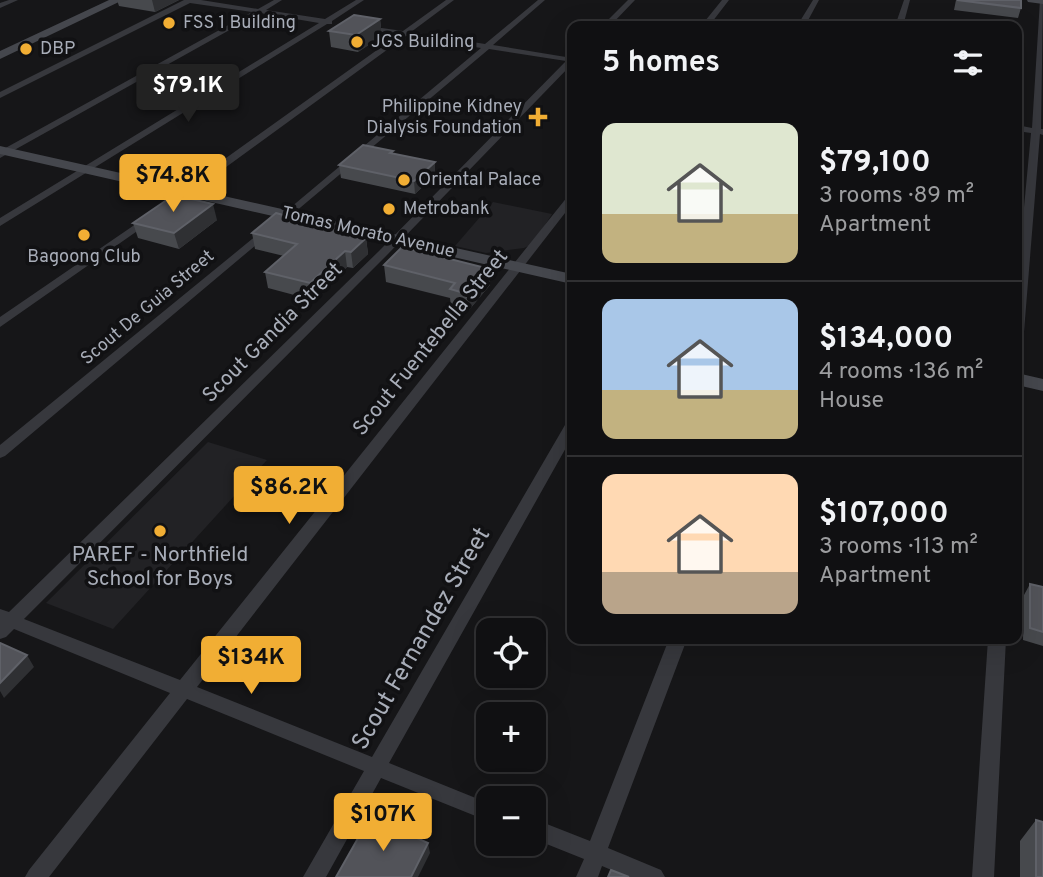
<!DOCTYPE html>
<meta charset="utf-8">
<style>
:root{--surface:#101012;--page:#1e1e20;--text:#f1f3f6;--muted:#9c9d9f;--line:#303032;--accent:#f1ae34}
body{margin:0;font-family:Overpass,sans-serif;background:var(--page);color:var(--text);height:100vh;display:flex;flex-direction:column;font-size:26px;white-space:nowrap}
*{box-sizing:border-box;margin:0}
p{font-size:23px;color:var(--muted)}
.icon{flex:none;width:38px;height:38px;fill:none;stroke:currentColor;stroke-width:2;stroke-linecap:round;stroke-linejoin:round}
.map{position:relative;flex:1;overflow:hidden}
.details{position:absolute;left:567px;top:21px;width:455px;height:623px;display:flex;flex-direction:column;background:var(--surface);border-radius:14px;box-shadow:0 7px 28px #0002,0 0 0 2px var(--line)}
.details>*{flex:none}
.controls{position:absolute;left:476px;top:618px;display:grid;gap:14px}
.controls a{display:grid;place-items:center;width:70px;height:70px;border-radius:14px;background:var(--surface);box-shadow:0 7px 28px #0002,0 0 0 2px var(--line);font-size:35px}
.price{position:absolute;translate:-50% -60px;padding:0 16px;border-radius:7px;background:var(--accent);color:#111;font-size:23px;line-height:46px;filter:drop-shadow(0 2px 4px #0008)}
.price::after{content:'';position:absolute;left:50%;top:42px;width:21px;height:16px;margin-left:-10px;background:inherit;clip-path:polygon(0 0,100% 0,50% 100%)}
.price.selected{background:#222;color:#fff}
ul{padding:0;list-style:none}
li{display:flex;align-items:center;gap:21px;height:175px;padding:0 35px}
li+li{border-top:2px solid var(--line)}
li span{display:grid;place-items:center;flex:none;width:196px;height:140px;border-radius:14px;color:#555}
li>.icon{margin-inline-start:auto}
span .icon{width:84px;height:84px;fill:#fffc;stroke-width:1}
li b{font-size:30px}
h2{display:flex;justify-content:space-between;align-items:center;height:84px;padding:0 35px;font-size:30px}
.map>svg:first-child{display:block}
.built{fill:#222225}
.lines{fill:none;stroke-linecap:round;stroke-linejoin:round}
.street{fill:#37383d;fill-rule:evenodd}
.secondary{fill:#45474d;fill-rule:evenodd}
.wall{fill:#47494d}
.shaded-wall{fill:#2f3033}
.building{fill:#525359;stroke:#5f6168;stroke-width:2}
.poi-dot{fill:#f1ae34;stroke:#111113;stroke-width:2.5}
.labels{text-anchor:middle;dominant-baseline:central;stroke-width:7;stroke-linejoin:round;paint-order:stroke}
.far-poi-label{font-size:18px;fill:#a8adb8;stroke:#111113;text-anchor:start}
.far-street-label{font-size:18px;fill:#a8adb8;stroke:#111113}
.street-label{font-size:21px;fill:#a8adb8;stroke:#111113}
.poi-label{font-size:21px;fill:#a8adb8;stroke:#111113}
.near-street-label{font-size:24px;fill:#a8adb8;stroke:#111113}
</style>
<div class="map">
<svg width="1043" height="877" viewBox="0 0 1043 877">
<rect width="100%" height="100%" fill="#161618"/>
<path class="built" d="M493,202L552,214L533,244L524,248L486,253L455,246Z
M208,442L267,460L113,629L46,603Z"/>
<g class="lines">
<path class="street" d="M9,0H18L0,8V3Z
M184,0H201L258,9L274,0H282L266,10L325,19L356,0H364L332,21V24H327L0,226V218L319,23L260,13L0,158V151L252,12L190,3L0,98V92Z
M446,0H454L411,32L485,44L538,0H545L493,45L572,58V64L387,255L24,619L180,680L568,196L572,195V204L197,687L372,757L565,425L572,421V437L389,763L488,803V821L381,778L326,877H303L364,771L187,699L49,877H25L29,870L170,693L14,629L6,637L0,639V609L9,612L379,251L566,61L489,49L5,456L0,458V445L284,213L481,48L406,36L181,200H173V196L398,35L360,29V25L403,31Z
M628,0H635L610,26H602Z
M722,0H729L709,26H701Z
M813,0H819L805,26H797Z
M904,0H910L903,26H895Z
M1040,0H1043L1041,129H1043V135L1040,134L1023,344L1017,348V282L1031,133L1017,131V125L1032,128Z
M149,215L154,218L153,220L0,327V317Z
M669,639H687L608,848L661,870L665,877H628L602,866L598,877H576L584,859L534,839V819L590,841Z
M988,639H1006L994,877H972Z"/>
<path class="secondary" d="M109,0H123L0,59V51Z
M1027,0H1043V4L1028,2Z
M0,146L572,274V284L0,154Z
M1017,373L1043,379V391L1017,385Z"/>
</g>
<path class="wall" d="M117,0H179L155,12L119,6Z
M956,0H1021V8L1018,18L954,10Z
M380,19L382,36L358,52L331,47L329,31Z
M393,154L435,175L415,194L341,178L339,165Z
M217,220L179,249L138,238L133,223Z
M252,233L366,238L368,254L353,268L347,267L313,300L268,288L265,272L284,256L255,249Z
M384,265L490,269V285L469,310L451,306L450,298L386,282Z
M1030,584L1043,587V646L1023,640L1024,595Z
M1036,820L1043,877H1020V841Z"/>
<path class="shaded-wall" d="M152,0H179L155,12Z
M380,19L382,36L358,52L356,35Z
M435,162V175L415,194L414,181Z
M213,204L217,220L179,249L174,233Z
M366,238L368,254L353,268L351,252Z
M345,251L347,267L313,300L310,283Z
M490,269V285L469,310L468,294Z
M27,655L34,667L4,698L0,691V683Z
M428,843L430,853L418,877H411Z"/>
<path class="building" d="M957,0H1021V8Z
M354,15L380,19L356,35L329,31Z
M363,145L393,151L390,153L435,162L414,181L339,165Z
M174,195L213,204L174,233L133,223Z
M276,213L366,238L351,252L345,251L310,283L265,272L297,244L252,233Z
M402,247L490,269L468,294L450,289L455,283L384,265Z
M1030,584L1043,587V632L1030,628Z
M0,643L27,655L0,683Z
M370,817L428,843L411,877H336Z
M1036,820L1043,822V877H1036Z
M611,870L629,877H608Z"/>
<g class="poi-dot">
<circle cx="169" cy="23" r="7"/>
<circle cx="357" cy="42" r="7"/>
<circle cx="26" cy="49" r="7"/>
<path d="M534.5 106.5h7v7h7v7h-7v7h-7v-7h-7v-7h7z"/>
<circle cx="404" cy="180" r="7"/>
<circle cx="389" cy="209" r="7"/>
<circle cx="84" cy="235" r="7"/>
<circle cx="160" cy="531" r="7"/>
</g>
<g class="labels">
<g class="far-poi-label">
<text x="183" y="23">FSS 1 Building</text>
<text x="371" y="42">JGS Building</text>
<text x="40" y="49">DBP</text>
<text x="522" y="107" text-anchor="end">Philippine Kidney<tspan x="522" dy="21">Dialysis Foundation</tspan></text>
<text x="418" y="180">Oriental Palace</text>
<text x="403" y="209">Metrobank</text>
<text x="84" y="257" text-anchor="middle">Bagoong Club</text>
</g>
<g class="far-street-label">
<text transform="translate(368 233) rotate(13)">Tomas Morato Avenue</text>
<text transform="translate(148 308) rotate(-40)">Scout De Guia Street</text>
</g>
<g class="street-label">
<text transform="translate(273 333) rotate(-45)">Scout Gandia Street</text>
<text transform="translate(431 343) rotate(-51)">Scout Fuentebella Street</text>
</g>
<g class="poi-label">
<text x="160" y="555">PAREF - Northfield<tspan x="160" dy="24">School for Boys</tspan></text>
</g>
<g class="near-street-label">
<text transform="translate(422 639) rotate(-60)">Scout Fernandez Street</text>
</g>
</g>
</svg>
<div class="controls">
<a><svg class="icon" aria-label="locate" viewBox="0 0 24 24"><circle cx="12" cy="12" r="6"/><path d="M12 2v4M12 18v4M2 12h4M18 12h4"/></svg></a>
<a>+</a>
<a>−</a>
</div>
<b class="price selected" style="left:188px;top:124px">$79.1K</b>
<b class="price" style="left:173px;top:214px">$74.8K</b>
<b class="price" style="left:289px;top:526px">$86.2K</b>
<b class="price" style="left:251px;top:696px">$134K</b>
<b class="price" style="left:383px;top:853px">$107K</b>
<section class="details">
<h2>5 homes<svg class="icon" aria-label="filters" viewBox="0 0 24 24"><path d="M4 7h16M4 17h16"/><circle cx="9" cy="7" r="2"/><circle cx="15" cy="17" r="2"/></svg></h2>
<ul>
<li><span style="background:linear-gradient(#dfe7d0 65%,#c2b280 0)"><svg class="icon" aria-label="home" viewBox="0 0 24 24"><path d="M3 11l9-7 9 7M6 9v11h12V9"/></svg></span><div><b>$79,100</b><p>3 rooms · 89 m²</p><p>Apartment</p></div></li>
<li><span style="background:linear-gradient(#a9c7e8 65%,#c2b280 0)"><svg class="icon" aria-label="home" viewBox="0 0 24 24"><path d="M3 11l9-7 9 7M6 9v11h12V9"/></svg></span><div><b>$134,000</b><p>4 rooms · 136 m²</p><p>House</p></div></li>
<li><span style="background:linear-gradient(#ffd9b3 70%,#b9a48a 0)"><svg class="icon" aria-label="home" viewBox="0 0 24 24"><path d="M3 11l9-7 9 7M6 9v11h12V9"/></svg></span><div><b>$107,000</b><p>3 rooms · 113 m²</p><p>Apartment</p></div></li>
</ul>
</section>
</div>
